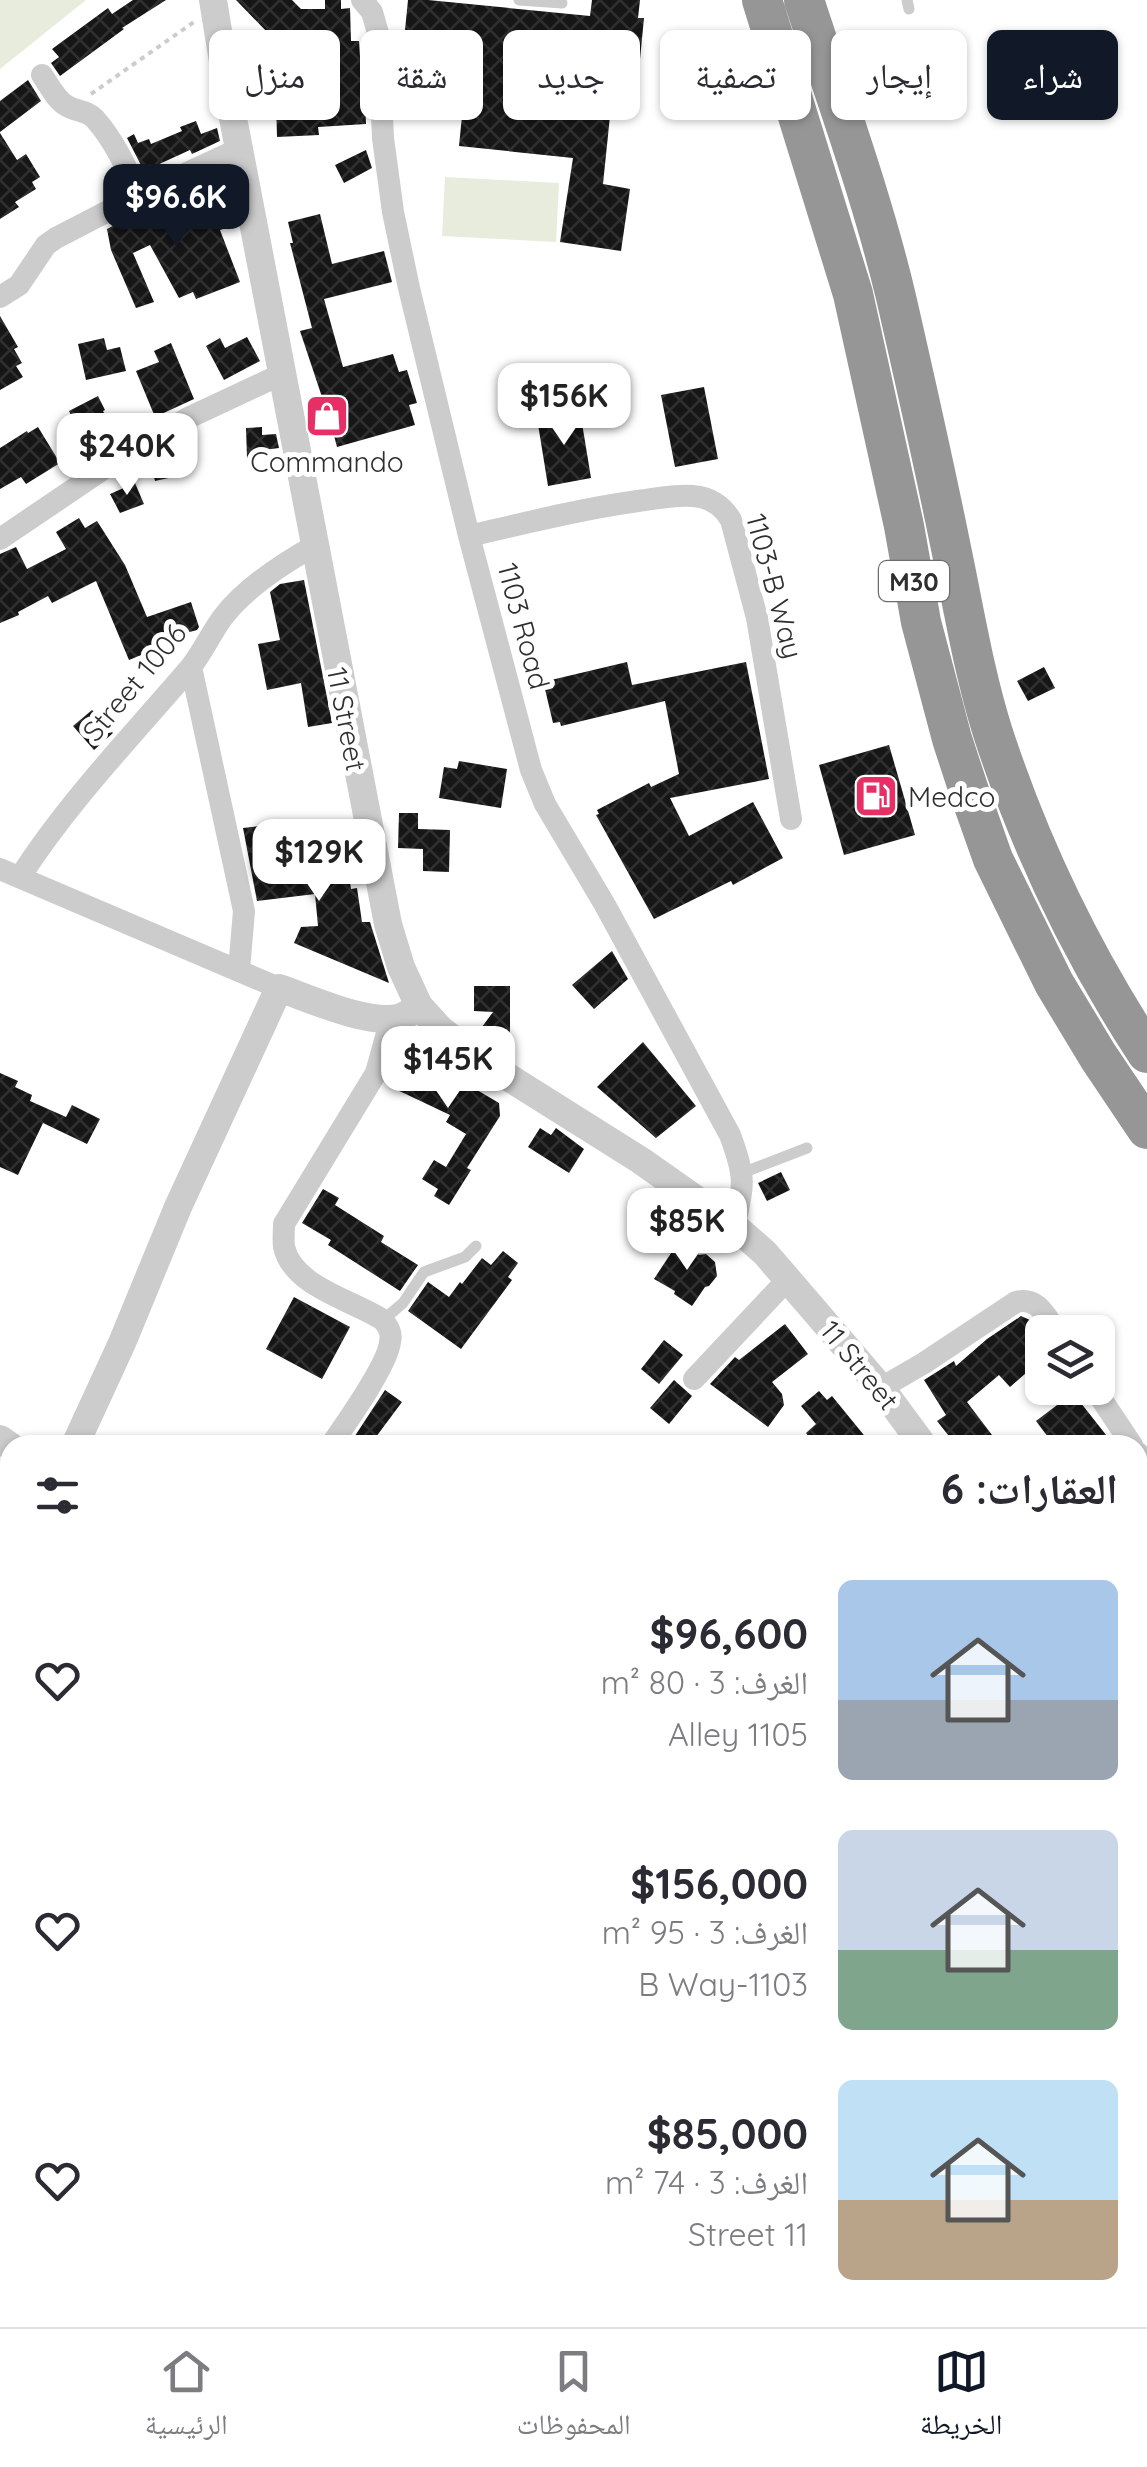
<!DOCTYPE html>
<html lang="ar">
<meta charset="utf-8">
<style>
:root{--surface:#fff;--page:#f2f2f3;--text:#2b2b33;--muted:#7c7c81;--line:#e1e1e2;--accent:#111827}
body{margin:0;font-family:Quicksand,"Noto Naskh Arabic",sans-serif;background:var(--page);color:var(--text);direction:rtl;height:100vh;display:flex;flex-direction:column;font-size:38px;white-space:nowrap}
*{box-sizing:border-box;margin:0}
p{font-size:32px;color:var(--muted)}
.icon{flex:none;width:55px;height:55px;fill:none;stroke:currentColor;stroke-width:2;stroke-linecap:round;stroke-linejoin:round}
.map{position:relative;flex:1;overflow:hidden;direction:ltr}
.drawer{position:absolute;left:0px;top:1435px;width:1148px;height:892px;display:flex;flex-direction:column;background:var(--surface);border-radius:30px 30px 0 0;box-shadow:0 2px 8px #0004;direction:rtl}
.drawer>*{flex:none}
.banner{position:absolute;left:30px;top:30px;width:1088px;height:90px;direction:rtl;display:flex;gap:20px}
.fabs{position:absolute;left:1025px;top:1315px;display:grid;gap:20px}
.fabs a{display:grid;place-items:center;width:90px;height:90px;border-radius:15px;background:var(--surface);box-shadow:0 2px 8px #0004;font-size:50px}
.price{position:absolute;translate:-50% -85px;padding:0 22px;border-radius:20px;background:#fff;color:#222;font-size:32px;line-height:65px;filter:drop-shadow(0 2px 5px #0008)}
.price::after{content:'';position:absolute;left:50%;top:60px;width:30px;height:22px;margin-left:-15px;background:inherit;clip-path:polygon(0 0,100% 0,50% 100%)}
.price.current{background:var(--accent);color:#fff}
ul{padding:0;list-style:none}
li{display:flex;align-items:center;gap:30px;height:250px;padding:0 30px}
li span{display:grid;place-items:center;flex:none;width:280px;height:200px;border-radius:15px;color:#555}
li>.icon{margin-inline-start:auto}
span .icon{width:120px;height:120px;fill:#fffc;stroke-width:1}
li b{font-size:42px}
h2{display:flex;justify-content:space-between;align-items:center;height:120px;padding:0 30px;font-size:42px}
.pill{padding:0 35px;border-radius:15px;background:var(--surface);box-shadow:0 2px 8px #0004;font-size:35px;line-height:90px}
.pill.current{background:var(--accent);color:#fff}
.tab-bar{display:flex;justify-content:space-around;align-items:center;height:140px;border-top:2px solid var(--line);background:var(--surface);font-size:28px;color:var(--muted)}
.tab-bar a{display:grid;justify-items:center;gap:5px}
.tab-bar .current{color:var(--accent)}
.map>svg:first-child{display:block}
.green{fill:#e8ecdc}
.forest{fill:url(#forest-crowns)}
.building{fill:url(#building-cross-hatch)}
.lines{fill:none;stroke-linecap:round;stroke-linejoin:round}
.path{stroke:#ccc;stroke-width:4;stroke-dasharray:5 5;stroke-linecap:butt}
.service{stroke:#ccc;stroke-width:11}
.minor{stroke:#ccc;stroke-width:22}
.tertiary{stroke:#ccc;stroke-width:28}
.motorway{stroke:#969696;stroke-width:40}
.labels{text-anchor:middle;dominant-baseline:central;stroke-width:10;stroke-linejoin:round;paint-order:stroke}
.shield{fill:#fff;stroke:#6d6d6d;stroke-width:2.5}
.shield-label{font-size:25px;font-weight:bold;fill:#2f2f2f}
.poi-label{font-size:28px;fill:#2f2f2f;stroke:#fff}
.street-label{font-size:28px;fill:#2f2f2f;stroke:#fff}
</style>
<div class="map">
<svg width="1147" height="2327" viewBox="0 0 1147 2327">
<defs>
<pattern id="forest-crowns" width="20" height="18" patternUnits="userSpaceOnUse" patternTransform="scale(2.5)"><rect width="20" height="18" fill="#e8ecdc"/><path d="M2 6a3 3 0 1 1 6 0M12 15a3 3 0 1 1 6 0" fill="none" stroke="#c7cbbd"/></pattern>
<pattern id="building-cross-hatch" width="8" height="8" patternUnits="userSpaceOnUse" patternTransform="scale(2.5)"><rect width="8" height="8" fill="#161616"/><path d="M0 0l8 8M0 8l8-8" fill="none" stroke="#303030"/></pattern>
</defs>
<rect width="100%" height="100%" fill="#fff"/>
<path class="green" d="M0,0H86L0,69Z
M445,177L559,183L556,242L442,236Z"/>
<path class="forest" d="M0,1471L10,1478V1606L0,1614Z
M527,2318H679V2327H526Z"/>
<path class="building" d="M133,0H166L122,28L124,29L60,76L51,63L59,57L52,49L108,8L112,14Z
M236,0H292L301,9H325V0H341V9L350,8L351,41H359L360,57H363L366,124L318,127L319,135L277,137L276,100L268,101L266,56L240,57L239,52V33H268Z
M408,0H428L590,16L592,0H640L638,18H644L638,80L614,77L603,184L630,189L621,251L560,242L573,158L459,146L465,86L400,80Z
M28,80L41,101L0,132V101Z
M196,121L201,134L217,128L220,141L192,154L190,150L144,171L127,138L134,134L138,143L149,139L151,144L182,131L180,127Z
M0,133L17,160L26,154L40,177L32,182L36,189L15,202L19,207L0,219Z
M366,150L372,168L344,183L335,165Z
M203,198L205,202L215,199L226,228L220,230L240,282L196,299L193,292L179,298L150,245L133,253L154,302L136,308L111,250L107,229L162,201L164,212Z
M320,214L332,264L384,251L392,282L324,299L343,367L393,354L399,372L407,370L417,403L409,405L415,425L337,447L332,428L322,431L313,400L322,397L300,331L312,328L290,243H293L288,222Z
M0,316L18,347L14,349L22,363L16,366L23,377L0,390Z
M247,337L260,361L224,380L206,346L220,338L225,348Z
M104,338L107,350L120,347L126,371L86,380L78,344Z
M171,343L194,399L155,417L136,371L159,362L154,351Z
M704,387L718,459L675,467L661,395Z
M98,396L105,410L103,411L116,437L89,451L69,411Z
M580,411L591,478L548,486L537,418Z
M38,427L60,463L26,484L21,477L0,489V448L27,431L28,433Z
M262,427V435L276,434L279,448L264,450L265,457L247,458L246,428Z
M185,447L191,473L155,481L149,457L156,453Z
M135,483L144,504L120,513L110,494Z
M79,518L85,528L97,521L125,565L147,617L191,602L199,627L197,630L179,635L182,645L163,651L161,647L129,660L96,581L52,603L48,596L18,612L19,615L0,623V554L16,547L27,569L66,549L56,532Z
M304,580L332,723L308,727L301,683L267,690L258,644L280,640L270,592L280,584Z
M627,662L632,685L746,662L769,779L670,798L689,836L753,802L783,858L733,885L731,881L654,919L596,815L599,814L597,810L649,783L651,787L679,774L665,701L561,726L560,722L553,723L545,689L553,688L551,680Z
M1044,667L1055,688L1028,701L1017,681Z
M92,710L113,733L94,750L73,726Z
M889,745L915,835L844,855L819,765Z
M459,761L507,769L501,808L439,798L444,767L457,769Z
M399,813H418V829L450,830L449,872L423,871V849L398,848Z
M267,825L272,868L346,854L351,889L357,888L362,922H370L389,983L294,943L301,927L318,926L315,894L257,901L243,828Z
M612,951L628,979L594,1009L572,985Z
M474,986H510V1034L495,1033L488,1044L476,1035L493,1012L474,1011Z
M414,1038L438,1050L455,1063L452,1068L480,1085L477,1090L499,1103L500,1116L467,1168L471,1170L449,1205L434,1196L438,1189L422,1179L434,1160L446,1167L466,1134L446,1122L450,1115L391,1087Z
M643,1042L696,1106L656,1138L597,1087Z
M0,1073L18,1081L15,1087L32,1095L30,1101L66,1117L72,1105L100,1119L87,1144L43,1123L18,1175L0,1167Z
M540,1128L551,1135L556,1128L584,1149L569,1173L528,1147Z
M781,1172L790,1190L767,1201L758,1183Z
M323,1189L339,1198L335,1205L384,1236L381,1242L418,1265L400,1291L328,1245L331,1240L302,1223Z
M679,1241L699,1255L706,1254L715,1262L717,1276L709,1286L705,1287L692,1306L674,1294L675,1291L654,1279Z
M503,1251L518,1263L508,1277L512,1280L461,1349L408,1311L428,1282L449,1297L460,1282L462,1284L482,1258L491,1265Z
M294,1297L350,1327L322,1379L266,1349Z
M1021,1316L1030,1320L1042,1337V1379L1033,1367L1010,1387L999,1375L967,1402L992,1435L978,1445H956L937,1421L946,1415L924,1380L954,1361L956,1366L987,1339Z
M785,1324L808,1354L772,1382L782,1394L784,1405L768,1427L710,1384L735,1357L739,1360Z
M664,1340L683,1355L659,1384L641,1369Z
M674,1380L692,1396L669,1424L650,1408Z
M385,1390L402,1402L370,1445H349Z
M819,1391L827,1400L832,1396L872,1445H815L806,1433L816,1424L801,1406Z
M1073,1393L1114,1445H1054L1036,1421Z"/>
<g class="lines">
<path class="path" d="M91,94L194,22"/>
<path class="service" d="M519,0L562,3
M907,0L909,9
M742,1173L807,1148
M383,1320L403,1303L424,1272L465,1257L476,1246
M0,1632L10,1621
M0,1747L10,1736
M1138,2267L1147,2274
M1138,2312L1147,2318
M12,2318L23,2327
M162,2327L175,2318
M437,2327L444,2318"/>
<path class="minor" d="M362,0L372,12L378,33L383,138L393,212L409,288L469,536L531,770L545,804L605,905L730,1135C745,1175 745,1185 734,1226
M42,75C49,85 56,100 67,106C77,112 87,110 95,119C114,140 127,169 139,195
M0,297L19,285L46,245L56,238L139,195L239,149
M469,536C525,523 581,509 638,501C656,499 675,494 693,496C710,497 723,506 731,520L757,618L791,819
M0,539L136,447L188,418L282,374
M191,667L244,911L239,970
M0,869L279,988
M20,877C69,801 131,737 190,668C203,652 211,633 223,617C246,587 282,564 314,546
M694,1379L789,1278
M881,1388L924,1363L1016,1302C1038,1296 1046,1317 1057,1332
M1094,1388L1132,1445
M331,1445C345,1425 388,1364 390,1342C392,1333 389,1328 383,1320C353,1300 293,1287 284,1247C283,1240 284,1231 284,1224L376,1073L387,1033L388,1019
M1138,1453L1147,1467
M511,2318L527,2327"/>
<path class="tertiary" d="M213,0L228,92L388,924L401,967L419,1006L440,1029L473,1055L640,1160L734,1226L765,1253L881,1388L923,1445
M0,1439L10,1446
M75,1445L122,1343L178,1207L279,988C311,999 365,1024 398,1018C406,1016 412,1011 419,1006
M1138,1745L1147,1759"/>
<path class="motorway" d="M762,0L853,294L904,526L921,622L952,739L970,794L993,859L1054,983L1098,1056L1147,1129
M804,0C836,99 872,196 896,297C915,380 934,464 951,548C964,610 974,673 993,733C1030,846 1082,954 1147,1053"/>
</g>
<defs>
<g id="shop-square" transform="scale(2.25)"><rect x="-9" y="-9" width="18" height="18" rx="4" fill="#e63065" stroke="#fff"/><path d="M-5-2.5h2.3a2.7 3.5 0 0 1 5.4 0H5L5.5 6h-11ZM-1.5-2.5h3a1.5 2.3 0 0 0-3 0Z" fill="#fff"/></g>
<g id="fuel-square" transform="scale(2.25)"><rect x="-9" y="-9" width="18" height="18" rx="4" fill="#e63065" stroke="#fff"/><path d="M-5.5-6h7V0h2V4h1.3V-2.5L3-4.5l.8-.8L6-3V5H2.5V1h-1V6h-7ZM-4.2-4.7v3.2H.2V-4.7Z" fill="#fff"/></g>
</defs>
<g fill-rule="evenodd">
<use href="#shop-square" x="327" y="416"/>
<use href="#fuel-square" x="876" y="796"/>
</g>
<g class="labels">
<rect class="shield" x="879" y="561" width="70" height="40" rx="8"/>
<g class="shield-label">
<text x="914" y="581">M30</text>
</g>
<g class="poi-label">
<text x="327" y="461">Commando</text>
<text x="908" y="796" text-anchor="start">Medco</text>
</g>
<g class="street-label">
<text transform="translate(775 586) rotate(75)">1103-B Way</text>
<text transform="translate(524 626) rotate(75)">1103 Road</text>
<text transform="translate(134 682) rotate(-50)">Street 1006</text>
<text transform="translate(347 719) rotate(79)">11 Street</text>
<text transform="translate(860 1365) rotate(51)">11 Street</text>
</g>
</g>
</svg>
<div class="fabs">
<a><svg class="icon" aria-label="layers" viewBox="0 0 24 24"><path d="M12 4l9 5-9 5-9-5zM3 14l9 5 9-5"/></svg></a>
</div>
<b class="price current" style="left:176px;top:249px">$96.6K</b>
<b class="price" style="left:564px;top:448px">$156K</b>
<b class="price" style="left:127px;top:498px">$240K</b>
<b class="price" style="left:319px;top:904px">$129K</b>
<b class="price" style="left:448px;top:1111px">$145K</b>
<b class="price" style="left:687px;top:1273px">$85K</b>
<div class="banner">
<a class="pill current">شراء</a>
<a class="pill">إيجار</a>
<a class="pill">تصفية</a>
<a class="pill">جديد</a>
<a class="pill">شقة</a>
<a class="pill">منزل</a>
</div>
<section class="drawer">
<h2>العقارات: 6<svg class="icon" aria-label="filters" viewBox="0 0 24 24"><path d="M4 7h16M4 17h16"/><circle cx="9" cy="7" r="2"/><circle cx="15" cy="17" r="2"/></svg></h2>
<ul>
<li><span style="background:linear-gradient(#a9c7e8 60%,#9aa5b1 0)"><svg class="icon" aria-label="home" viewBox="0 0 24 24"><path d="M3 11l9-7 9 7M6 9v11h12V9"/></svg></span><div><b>$96,600</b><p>الغرف: 3 · 80 m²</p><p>1105 Alley</p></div><svg class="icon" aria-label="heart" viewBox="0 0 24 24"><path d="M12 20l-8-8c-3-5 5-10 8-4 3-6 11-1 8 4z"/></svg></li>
<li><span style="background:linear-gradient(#c9d6e8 60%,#7fa58c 0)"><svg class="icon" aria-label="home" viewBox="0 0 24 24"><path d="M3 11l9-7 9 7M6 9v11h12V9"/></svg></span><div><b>$156,000</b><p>الغرف: 3 · 95 m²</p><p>1103-B Way</p></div><svg class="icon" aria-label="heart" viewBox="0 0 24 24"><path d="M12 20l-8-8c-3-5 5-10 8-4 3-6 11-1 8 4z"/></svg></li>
<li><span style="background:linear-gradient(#bfe0f5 60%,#b9a48a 0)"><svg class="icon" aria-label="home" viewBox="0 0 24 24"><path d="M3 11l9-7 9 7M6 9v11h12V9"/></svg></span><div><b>$85,000</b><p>الغرف: 3 · 74 m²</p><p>11 Street</p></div><svg class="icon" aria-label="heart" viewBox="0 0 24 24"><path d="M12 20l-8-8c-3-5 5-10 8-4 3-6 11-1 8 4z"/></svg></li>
</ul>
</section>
</div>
<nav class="tab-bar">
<a class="current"><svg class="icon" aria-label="map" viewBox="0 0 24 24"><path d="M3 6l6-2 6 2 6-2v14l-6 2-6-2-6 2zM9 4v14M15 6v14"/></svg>الخريطة</a>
<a><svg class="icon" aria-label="saved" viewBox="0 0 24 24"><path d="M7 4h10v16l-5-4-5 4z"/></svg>المحفوظات</a>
<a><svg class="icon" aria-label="home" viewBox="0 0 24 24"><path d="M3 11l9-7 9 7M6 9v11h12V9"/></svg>الرئيسية</a>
</nav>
